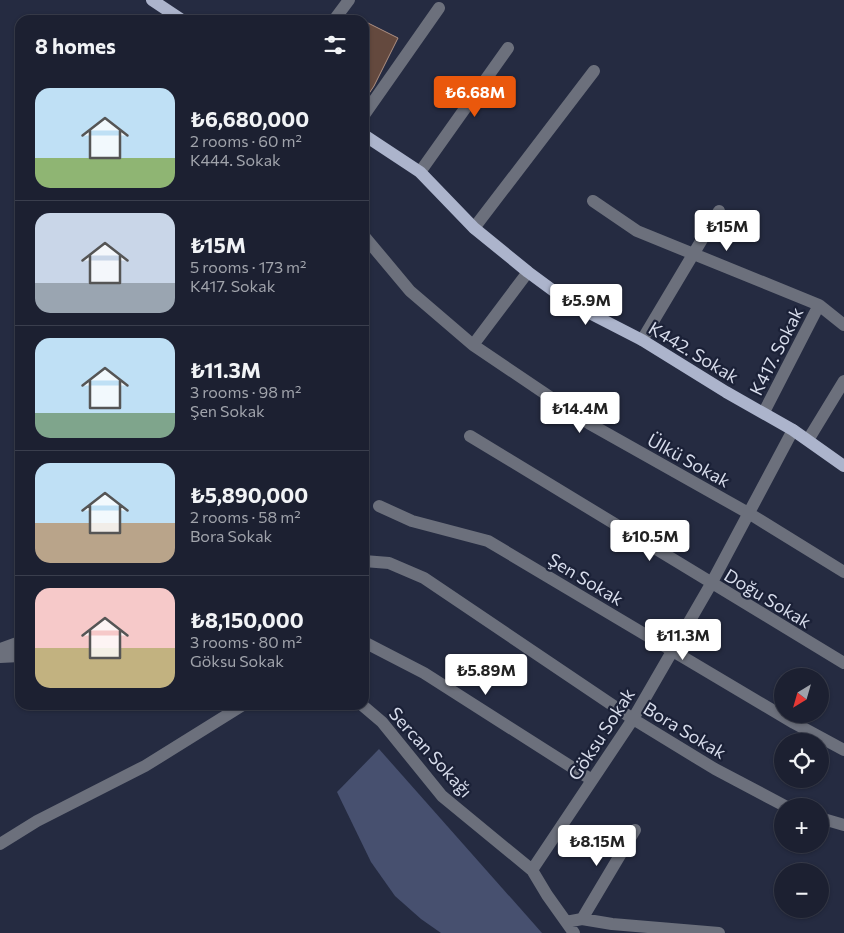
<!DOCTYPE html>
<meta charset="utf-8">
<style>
:root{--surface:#1c2031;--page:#252839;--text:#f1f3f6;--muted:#a0a3ab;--line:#3a3e4d;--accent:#ea580c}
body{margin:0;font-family:Commissioner,sans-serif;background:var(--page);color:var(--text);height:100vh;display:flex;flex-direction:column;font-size:19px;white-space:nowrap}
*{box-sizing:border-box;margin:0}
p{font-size:16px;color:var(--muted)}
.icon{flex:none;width:28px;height:28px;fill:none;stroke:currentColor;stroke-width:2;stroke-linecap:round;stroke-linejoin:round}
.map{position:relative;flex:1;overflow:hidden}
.sheet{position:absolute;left:15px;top:15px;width:354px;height:695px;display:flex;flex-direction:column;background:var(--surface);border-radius:15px;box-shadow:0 1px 4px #0004,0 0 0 1px var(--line)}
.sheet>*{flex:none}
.needle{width:32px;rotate:217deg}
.fabs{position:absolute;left:774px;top:668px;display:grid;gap:10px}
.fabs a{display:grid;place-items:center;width:55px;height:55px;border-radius:50%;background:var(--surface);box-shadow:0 1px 4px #0004,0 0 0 1px var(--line);font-size:25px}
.price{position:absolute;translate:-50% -42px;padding:0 11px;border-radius:5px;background:#fff;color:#222;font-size:16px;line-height:32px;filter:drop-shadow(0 1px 2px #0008)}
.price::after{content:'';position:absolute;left:50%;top:30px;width:15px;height:11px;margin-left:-8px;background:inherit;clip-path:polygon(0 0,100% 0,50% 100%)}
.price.current{background:var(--accent);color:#fff}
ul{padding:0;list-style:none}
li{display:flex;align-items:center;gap:15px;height:125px;padding:0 20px}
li+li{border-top:1px solid var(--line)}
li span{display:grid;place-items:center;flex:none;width:140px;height:100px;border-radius:15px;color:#555}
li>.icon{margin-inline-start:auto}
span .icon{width:60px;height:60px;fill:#fffc;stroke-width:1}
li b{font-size:21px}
h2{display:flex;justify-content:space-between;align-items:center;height:60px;padding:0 20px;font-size:21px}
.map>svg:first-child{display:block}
.green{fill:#47506f}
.building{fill:#64493e;stroke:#ae9083}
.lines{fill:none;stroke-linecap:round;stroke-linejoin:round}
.minor{stroke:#6c707c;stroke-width:12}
.major{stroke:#acb4cc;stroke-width:12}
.labels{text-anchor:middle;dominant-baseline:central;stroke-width:4.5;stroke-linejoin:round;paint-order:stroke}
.street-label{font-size:18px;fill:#d7dceb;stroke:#1b2137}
</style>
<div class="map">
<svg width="844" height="933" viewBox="0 0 844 933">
<rect width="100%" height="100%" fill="#252b41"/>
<path class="green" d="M379,749L542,933H441L421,919L395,896L371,862L337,792Z"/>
<path class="building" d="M364,21L398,38L374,86L364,101Z"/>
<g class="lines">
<path class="minor" d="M334,20L349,0
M364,115L439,8
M420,172L508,48
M593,201L637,231L819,305L844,325
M474,228L594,71
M364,236L410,291L473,345L590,424L750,514L844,572
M642,340L719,211
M473,345L528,272
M764,412L819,305
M470,436L844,663
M808,440L844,381
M379,506L412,521L488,541L794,723L844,750
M364,561L389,563L424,578L633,719L715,769L785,806
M364,642L424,673L592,780
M0,649L20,642
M0,657L20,656
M362,705L382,722L442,796L532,870L547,895L574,933
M820,818L844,825
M0,844L37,821L145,766L243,705
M532,870L633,719L711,584L793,430
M582,919L635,830
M566,922L582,919L612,924L719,933"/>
<path class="major" d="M152,0L182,20
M364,135L420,172L474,228L528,272L570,303L642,340L726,392L793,430L844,466"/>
</g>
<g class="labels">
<g class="street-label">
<text transform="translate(776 351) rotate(-63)">K417. Sokak</text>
<text transform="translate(694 352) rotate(31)">K442. Sokak</text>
<text transform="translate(689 460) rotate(29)">Ülkü Sokak</text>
<text transform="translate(586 579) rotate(31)">Şen Sokak</text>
<text transform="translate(768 598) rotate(31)">Doğu Sokak</text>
<text transform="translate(685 730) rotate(31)">Bora Sokak</text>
<text transform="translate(601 734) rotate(-57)">Göksu Sokak</text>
<text transform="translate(431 752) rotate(48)">Sercan Sokağı</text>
</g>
</g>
</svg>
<div class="fabs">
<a><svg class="needle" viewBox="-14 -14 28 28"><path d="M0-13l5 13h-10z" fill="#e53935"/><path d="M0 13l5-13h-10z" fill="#a0a3ab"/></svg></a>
<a><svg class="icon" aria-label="locate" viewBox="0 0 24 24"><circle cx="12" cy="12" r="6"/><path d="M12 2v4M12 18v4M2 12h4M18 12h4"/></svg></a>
<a>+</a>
<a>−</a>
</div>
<b class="price current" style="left:475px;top:118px">₺6.68M</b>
<b class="price" style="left:727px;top:252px">₺15M</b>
<b class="price" style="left:586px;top:326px">₺5.9M</b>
<b class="price" style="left:580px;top:434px">₺14.4M</b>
<b class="price" style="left:650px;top:562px">₺10.5M</b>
<b class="price" style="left:683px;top:661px">₺11.3M</b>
<b class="price" style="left:486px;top:696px">₺5.89M</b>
<b class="price" style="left:597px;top:867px">₺8.15M</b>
<section class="sheet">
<h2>8 homes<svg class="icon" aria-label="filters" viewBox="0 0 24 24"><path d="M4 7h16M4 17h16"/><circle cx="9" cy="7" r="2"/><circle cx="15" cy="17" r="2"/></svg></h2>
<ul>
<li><span style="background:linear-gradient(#bfe0f5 70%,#8fb573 0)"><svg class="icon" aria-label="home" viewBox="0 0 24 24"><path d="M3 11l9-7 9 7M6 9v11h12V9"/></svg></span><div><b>₺6,680,000</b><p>2 rooms · 60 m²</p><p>K444. Sokak</p></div></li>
<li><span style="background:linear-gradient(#c9d6e8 70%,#9aa5b1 0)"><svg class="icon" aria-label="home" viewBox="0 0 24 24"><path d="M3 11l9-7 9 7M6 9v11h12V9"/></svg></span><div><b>₺15M</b><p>5 rooms · 173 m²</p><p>K417. Sokak</p></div></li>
<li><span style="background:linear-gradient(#bfe0f5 75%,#7fa58c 0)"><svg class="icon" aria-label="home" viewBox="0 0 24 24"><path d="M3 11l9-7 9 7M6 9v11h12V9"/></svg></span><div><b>₺11.3M</b><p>3 rooms · 98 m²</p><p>Şen Sokak</p></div></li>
<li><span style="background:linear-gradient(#bfe0f5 60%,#b9a48a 0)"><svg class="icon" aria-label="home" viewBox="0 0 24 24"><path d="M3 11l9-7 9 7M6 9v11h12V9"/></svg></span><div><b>₺5,890,000</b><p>2 rooms · 58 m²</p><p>Bora Sokak</p></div></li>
<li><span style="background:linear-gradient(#f6c9c9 60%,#c2b280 0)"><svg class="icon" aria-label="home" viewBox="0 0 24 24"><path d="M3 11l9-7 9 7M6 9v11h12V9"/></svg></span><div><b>₺8,150,000</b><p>3 rooms · 80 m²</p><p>Göksu Sokak</p></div></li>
</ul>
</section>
</div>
